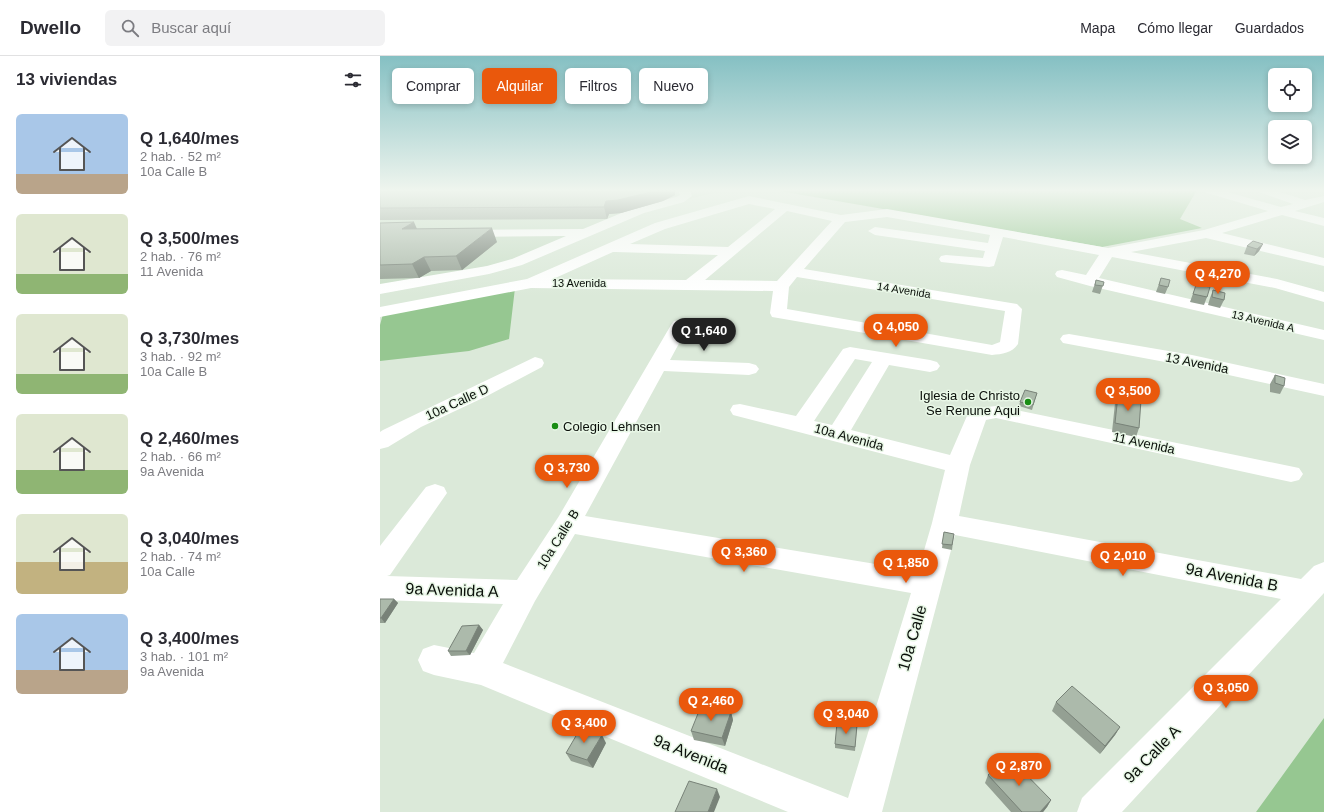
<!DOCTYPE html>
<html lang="es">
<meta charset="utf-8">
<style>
:root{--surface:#fff;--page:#f2f2f3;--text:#2b2b33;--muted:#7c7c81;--line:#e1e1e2;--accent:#ea580c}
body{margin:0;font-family:Helvetica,sans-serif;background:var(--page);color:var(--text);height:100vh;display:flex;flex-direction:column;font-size:15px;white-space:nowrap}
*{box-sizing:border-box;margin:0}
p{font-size:13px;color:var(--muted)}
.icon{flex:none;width:22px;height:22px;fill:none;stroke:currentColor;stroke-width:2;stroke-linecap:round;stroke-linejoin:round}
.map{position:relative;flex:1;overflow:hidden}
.drawer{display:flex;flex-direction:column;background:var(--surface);width:380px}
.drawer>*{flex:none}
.guide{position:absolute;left:12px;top:12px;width:380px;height:36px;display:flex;gap:8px}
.tools{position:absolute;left:888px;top:12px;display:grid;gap:8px}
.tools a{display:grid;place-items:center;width:44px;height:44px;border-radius:6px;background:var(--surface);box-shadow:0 2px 6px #0003;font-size:20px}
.price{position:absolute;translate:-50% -34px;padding:0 9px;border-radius:14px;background:var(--accent);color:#fff;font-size:13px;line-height:26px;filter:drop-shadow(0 1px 2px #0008)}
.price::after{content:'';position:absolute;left:50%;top:24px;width:12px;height:9px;margin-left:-6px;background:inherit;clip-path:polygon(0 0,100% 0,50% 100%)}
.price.active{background:#222;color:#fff}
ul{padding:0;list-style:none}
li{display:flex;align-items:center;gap:12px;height:100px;padding:0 16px}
li span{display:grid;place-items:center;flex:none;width:112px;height:80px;border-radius:6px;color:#555}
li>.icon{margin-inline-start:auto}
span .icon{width:48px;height:48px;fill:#fffc;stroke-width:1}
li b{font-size:17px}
h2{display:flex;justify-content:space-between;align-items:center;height:48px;padding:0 16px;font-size:17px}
.tag{padding:0 14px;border-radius:6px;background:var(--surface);box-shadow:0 2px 6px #0003;font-size:14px;line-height:36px}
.tag.active{background:var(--accent);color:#fff}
header{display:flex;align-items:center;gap:24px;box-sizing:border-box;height:56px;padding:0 20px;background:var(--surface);border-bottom:1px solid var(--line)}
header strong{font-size:19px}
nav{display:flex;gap:22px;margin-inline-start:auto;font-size:14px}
.search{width:280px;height:36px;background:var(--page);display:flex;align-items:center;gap:10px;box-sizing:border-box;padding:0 14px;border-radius:6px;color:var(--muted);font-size:15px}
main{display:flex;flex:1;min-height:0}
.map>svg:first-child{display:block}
.built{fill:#cbdfc9}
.green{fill:#96c791}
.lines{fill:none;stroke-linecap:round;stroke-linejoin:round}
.minor{fill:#fff;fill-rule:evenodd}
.wall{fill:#94a093}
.shaded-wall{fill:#788278}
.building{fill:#acbaab;stroke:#788278}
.poi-dot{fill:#198d14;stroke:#e8f7e6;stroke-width:1.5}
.labels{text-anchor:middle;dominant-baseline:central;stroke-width:3;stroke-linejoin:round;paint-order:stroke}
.far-street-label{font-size:11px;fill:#0a0f0a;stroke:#e8f7e6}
.street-label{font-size:13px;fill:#0a0f0a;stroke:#e8f7e6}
.poi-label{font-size:13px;fill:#0a0f0a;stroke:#e8f7e6;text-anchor:end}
.near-street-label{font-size:16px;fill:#0a0f0a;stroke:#e8f7e6}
</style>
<header>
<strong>Dwello</strong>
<div class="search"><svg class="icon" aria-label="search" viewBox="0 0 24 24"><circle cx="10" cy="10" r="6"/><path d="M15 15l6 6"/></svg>Buscar aquí</div>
<nav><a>Mapa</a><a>Cómo llegar</a><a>Guardados</a></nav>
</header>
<main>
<section class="drawer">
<h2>13 viviendas<svg class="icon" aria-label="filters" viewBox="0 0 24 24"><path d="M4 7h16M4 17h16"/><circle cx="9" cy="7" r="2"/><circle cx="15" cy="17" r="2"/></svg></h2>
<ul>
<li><span style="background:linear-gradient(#a9c7e8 75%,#b9a48a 0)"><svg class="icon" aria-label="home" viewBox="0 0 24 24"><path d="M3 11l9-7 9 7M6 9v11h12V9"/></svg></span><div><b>Q 1,640/mes</b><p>2 hab. · 52 m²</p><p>10a Calle B</p></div></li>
<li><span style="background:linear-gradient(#dfe7d0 75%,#8fb573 0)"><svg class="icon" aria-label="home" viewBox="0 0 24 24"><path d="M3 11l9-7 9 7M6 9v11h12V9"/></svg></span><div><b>Q 3,500/mes</b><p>2 hab. · 76 m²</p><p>11 Avenida</p></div></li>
<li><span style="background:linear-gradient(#dfe7d0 75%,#8fb573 0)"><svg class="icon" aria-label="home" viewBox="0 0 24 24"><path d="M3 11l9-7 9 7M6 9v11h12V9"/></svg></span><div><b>Q 3,730/mes</b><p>3 hab. · 92 m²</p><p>10a Calle B</p></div></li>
<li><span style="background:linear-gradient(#dfe7d0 70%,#8fb573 0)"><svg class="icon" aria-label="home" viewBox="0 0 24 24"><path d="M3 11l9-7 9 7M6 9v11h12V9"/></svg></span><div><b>Q 2,460/mes</b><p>2 hab. · 66 m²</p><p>9a Avenida</p></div></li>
<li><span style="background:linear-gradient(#dfe7d0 60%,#c2b280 0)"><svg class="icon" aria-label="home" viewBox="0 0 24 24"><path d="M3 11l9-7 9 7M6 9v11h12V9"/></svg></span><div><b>Q 3,040/mes</b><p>2 hab. · 74 m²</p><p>10a Calle</p></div></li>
<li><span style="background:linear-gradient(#a9c7e8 70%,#b9a48a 0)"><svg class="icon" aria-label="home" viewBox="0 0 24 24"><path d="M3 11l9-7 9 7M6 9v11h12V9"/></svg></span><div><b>Q 3,400/mes</b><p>3 hab. · 101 m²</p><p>9a Avenida</p></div></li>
</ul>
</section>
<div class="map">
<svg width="944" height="756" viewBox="0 0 944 756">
<rect width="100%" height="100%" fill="#dbe9d9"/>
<path class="built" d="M0,134H346L284,149L250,162L174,195L0,235Z"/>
<path class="green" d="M394,134H817L800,163L822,172L722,191Z
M135,232L129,283L89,295L0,305V269L3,258Z
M944,662V756H876Z"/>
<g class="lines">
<path class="minor" d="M298,134H310L312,140L304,146L264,157L142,209L109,218L0,238V228L107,210L132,203L186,180L83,181L78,180L76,177L78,174L203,173L256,151L296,141L300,139Z
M822,134H840L901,151L913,148L879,136L877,134H894L925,144L944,140V146L915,155L944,162V170L902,159L842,177L944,202V210L826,182L751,196L897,223L944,236V246L895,232L732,201L719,222L944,274V284L710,230L677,221L675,218L677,215L682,214L706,219L719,199L623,181L614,210L609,211L561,206L559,203L561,200L566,199L603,202L605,195L495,179L488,175L495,171L608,187L610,179L507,161L465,166L424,213L637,248L642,253L638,288C632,297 622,298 612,299L398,262L392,261L390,257L393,235L151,232L0,261V251L147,223L275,167L369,140L461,159L507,153L728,192L824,174L888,155L824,136ZM369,148L395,153L348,191L250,188L285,173ZM407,155L452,165L397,225L325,224ZM233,196H235L338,199L306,224L173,223ZM417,221L625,255L620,286L612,289L407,253L409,231Z
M300,264L306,265L309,269L290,304L369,307L376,309L379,313L376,317L369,319L284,315L205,460L538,515L552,467L565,414L353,359L350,354L353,349L360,348L416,360L463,293L470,291L550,304L557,306L560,310L557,314L550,316L509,309L471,374L570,399L590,353L616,350L919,412L923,418L919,424L911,426L616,362L606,364L590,409L579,460L921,523L934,510L944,506V537L742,756H697L702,742L901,543L575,479L502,756H408L101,629L54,619L43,615L38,604L43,593L54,589L94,597L123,548L0,544V490L46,431L55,428L64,431L67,437L10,519L7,520L137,524L179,460L291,269L294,265ZM475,303L492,306L452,369L434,365ZM195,478L531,537L468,742L123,607L155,545Z
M689,278L812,299L944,328V340L812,311L683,287L680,283L683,279Z
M155,301L162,303L164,307L162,311L107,340L41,371L8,391L0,393V376L3,374Z"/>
</g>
<path class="wall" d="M0,134L295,139L283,145L241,157L229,158L227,163L0,164Z
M0,167L37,173L117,186L82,214L51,215L39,222L0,223Z
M883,188L879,195L874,200L864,198L867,190Z
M781,222L788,231L785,238L776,236Z
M716,224L724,226L720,238L712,236Z
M816,229L827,241L824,249L810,246Z
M833,234L844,244L840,252L828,249L830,242Z
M895,319L904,330L900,338L890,336V328Z
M657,337L652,354L639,350L640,346Z
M738,339L759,372L756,381L732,376L735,347Z
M564,476L574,478L572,494L562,492Z
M0,543H14L18,547L5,567H0Z
M99,569L103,574L90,599L71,600L68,595Z
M676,646L740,671L735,679L720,698L672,655Z
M351,656L353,664L345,690L314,684L311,675Z
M477,669L475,695L455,692V688Z
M226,687L213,712L191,705L186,697Z
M608,719L671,744L667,751L663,756H631L605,727Z"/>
<path class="shaded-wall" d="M279,134H295V139L283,145L241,157L229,158L227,163L224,151L226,145Z
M34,166L40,180L22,173Z
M112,172L117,186L82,214L76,200Z
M883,188L879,195L874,200L877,193Z
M44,201L51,215L39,222L32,208Z
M14,543L18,547L5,567L1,562Z
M99,569L103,574L90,599L86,595Z
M351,656L353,664L345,690L342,682Z
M740,671L735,679L720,698L725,690Z
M222,679L226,687L213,712L207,704Z
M337,733L340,741L334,756H328Z
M671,744L667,751L663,756H660Z"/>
<path class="building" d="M0,134H279L238,144L226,145L224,151L0,152Z
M34,166L22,173L112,172L76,200L44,201L32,208L0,209V167Z
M873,185L883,188L877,193L867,190Z
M781,222L790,224L788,231L779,229Z
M716,224L724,226L723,230L715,229Z
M816,229L830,231L827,241L813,238Z
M833,234L845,237L844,244L832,241Z
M895,319L905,322L904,330L895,327Z
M645,334L657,337L653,349L640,346Z
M738,339L761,344L759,372L735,367Z
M564,476L574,478L572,489L562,488Z
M0,543H14L1,562H0Z
M99,569L86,595H68L82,570Z
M692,630L740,671L725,690L676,646Z
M321,650L351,656L342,682L311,675Z
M457,667L477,669L475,691L455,688Z
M200,673L222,679L207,704L186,697Z
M627,699L671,744L660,756H642L608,719Z
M309,725L337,733L328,756H295Z"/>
<linearGradient id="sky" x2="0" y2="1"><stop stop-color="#85c0c3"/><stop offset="0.56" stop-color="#eff5ee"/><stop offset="1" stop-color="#eff5ee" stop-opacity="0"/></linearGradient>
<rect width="944" height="240" fill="url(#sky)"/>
<g class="poi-dot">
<circle cx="648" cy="346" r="4"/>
<circle cx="175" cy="370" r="4"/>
</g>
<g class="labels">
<g class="far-street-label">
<text x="199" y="227">13 Avenida</text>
<text transform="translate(524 234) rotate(9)">14 Avenida</text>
<text transform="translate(883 265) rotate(13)">13 Avenida A</text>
</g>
<g class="street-label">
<text transform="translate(817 307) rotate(11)">13 Avenida</text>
<text transform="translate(77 346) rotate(-25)">10a Calle D</text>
<text transform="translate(469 381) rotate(15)">10a Avenida</text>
<text transform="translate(764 387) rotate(12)">11 Avenida</text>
<text transform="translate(178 483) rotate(-58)">10a Calle B</text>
</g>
<g class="poi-label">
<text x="640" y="339">Iglesia de Christo<tspan x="640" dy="15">Se Renune Aqui</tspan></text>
<text x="183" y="370" text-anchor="start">Colegio Lehnsen</text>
</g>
<g class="near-street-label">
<text transform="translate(852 521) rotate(11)">9a Avenida B</text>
<text transform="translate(72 534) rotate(2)">9a Avenida A</text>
<text transform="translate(532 582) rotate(-74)">10a Calle</text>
<text transform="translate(311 698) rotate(22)">9a Avenida</text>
<text transform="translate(772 698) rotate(-46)">9a Calle A</text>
</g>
</g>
</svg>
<div class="tools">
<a><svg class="icon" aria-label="locate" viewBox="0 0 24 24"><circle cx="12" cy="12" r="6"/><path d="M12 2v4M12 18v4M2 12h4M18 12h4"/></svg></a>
<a><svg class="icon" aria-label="layers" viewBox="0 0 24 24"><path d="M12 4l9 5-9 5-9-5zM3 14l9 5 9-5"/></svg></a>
</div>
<b class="price" style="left:838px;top:239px">Q 4,270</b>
<b class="price" style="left:516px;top:292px">Q 4,050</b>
<b class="price active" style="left:324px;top:296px">Q 1,640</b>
<b class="price" style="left:748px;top:356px">Q 3,500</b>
<b class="price" style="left:187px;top:433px">Q 3,730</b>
<b class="price" style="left:364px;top:517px">Q 3,360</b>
<b class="price" style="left:743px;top:521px">Q 2,010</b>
<b class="price" style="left:526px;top:528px">Q 1,850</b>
<b class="price" style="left:846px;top:653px">Q 3,050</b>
<b class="price" style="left:331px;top:666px">Q 2,460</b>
<b class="price" style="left:466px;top:679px">Q 3,040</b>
<b class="price" style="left:204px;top:688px">Q 3,400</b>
<b class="price" style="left:639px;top:731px">Q 2,870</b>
<div class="guide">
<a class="tag">Comprar</a>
<a class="tag active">Alquilar</a>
<a class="tag">Filtros</a>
<a class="tag">Nuevo</a>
</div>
</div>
</main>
